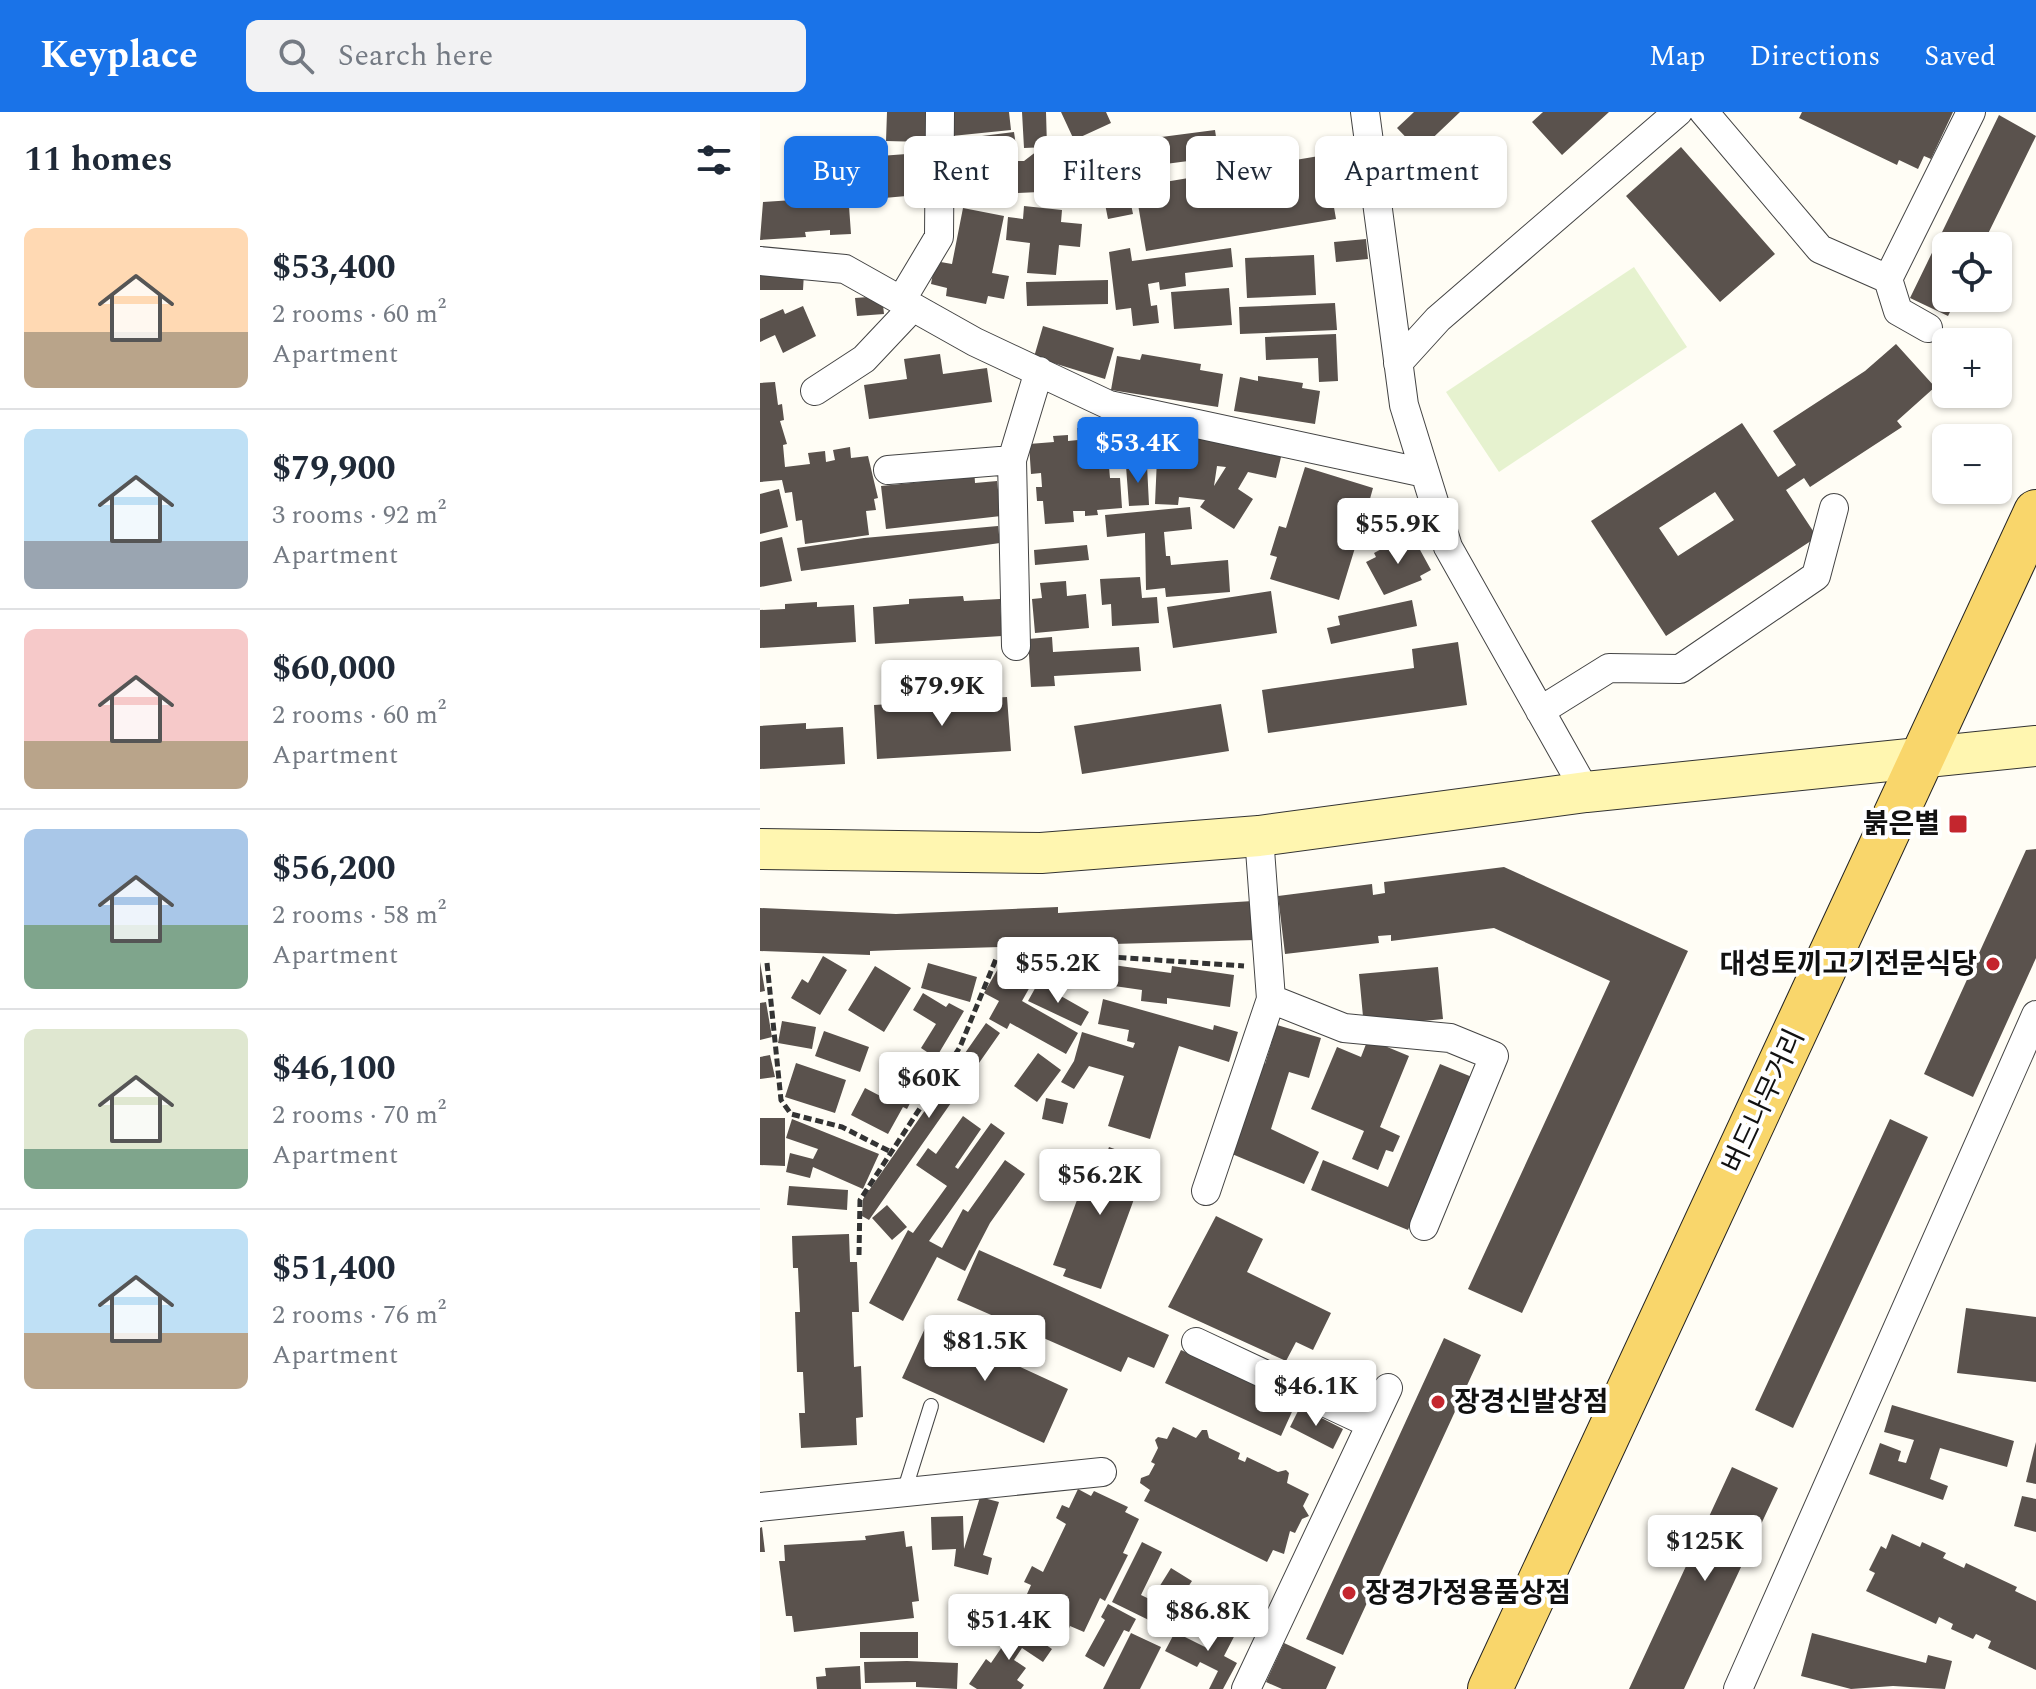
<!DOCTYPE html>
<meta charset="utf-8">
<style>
:root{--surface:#fff;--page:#f2f2f3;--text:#1f2937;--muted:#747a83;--line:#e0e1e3;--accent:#1a73e8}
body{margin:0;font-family:Spectral,"Noto Sans KR",serif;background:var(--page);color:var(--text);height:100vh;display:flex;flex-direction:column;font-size:30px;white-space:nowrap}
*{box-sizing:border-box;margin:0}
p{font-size:26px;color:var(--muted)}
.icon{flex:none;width:44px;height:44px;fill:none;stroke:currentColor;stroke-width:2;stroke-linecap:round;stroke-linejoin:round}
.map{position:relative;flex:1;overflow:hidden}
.details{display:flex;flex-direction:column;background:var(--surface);width:760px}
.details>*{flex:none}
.banner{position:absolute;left:24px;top:24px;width:760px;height:72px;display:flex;gap:16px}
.fabs{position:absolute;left:1172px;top:120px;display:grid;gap:16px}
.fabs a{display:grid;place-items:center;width:80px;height:80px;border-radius:12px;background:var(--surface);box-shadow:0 2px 6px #0004;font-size:40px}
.price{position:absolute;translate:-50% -68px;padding:0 18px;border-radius:8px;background:#fff;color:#222;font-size:26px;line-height:52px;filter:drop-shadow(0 2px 4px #0008)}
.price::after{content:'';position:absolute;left:50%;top:48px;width:24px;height:18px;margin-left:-12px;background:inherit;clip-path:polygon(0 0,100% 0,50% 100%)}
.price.active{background:var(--accent);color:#fff}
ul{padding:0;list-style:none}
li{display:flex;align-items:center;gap:24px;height:200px;padding:0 24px}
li+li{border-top:2px solid var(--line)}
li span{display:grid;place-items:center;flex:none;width:224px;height:160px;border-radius:12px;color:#555}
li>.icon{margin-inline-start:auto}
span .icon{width:96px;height:96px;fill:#fffc;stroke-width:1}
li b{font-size:34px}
h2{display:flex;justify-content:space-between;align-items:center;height:96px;padding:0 24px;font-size:34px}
.pill{padding:0 28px;border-radius:12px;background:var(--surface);box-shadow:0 2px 6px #0004;font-size:28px;line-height:72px}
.pill.active{background:var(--accent);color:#fff}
header{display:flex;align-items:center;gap:48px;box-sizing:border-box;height:112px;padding:0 40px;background:var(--accent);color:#fff}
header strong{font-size:38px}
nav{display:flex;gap:44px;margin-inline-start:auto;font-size:28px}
.search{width:560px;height:72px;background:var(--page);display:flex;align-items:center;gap:20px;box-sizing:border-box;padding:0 28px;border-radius:12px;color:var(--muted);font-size:30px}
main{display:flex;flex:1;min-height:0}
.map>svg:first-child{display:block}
.pitch{fill:#e6f2cf}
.building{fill:#5a524d;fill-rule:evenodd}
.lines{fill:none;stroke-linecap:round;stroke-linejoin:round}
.service-casing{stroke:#444;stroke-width:16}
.minor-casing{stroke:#444;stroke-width:30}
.secondary-casing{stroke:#333;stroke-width:42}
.primary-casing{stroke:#222;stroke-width:46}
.path{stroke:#333;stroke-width:5;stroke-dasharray:8 4;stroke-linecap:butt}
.service{stroke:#fff;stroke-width:14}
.minor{stroke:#fff;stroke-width:28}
.secondary{stroke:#fff6b0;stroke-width:40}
.primary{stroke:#f9d66b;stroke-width:44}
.poi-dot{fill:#c4262e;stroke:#fff;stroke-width:3}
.labels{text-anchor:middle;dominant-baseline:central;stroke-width:8;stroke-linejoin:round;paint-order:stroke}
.poi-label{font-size:28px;font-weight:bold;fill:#111;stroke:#fff;text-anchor:end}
.street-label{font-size:28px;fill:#111;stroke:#fff}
</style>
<header>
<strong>Keyplace</strong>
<div class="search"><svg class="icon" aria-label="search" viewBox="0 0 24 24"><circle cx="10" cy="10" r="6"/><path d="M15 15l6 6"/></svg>Search here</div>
<nav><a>Map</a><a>Directions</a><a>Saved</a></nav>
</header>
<main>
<section class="details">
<h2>11 homes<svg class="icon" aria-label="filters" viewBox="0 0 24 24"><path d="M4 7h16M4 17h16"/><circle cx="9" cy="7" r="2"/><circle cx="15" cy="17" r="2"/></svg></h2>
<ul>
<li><span style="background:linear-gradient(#ffd9b3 65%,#b9a48a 0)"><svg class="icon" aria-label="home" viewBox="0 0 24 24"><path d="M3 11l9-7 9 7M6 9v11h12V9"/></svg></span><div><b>$53,400</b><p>2 rooms · 60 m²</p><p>Apartment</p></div></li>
<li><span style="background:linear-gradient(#bfe0f5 70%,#9aa5b1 0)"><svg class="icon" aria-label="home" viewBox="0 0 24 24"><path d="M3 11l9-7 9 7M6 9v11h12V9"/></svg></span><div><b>$79,900</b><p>3 rooms · 92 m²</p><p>Apartment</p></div></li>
<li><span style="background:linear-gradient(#f6c9c9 70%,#b9a48a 0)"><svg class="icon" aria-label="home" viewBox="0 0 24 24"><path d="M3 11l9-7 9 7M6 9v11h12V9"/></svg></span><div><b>$60,000</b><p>2 rooms · 60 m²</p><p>Apartment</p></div></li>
<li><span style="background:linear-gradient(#a9c7e8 60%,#7fa58c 0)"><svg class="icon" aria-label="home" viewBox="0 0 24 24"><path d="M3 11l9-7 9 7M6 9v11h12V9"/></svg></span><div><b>$56,200</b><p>2 rooms · 58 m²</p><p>Apartment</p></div></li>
<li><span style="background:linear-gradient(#dfe7d0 75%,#7fa58c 0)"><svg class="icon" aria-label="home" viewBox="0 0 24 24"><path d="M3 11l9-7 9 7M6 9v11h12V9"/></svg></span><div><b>$46,100</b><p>2 rooms · 70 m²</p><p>Apartment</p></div></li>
<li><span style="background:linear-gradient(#bfe0f5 65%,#b9a48a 0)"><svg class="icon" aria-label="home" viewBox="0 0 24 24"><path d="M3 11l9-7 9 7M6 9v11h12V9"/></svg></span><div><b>$51,400</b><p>2 rooms · 76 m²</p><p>Apartment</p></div></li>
</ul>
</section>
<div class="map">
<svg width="1276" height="1577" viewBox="0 0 1276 1577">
<rect width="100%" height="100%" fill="#fffdf5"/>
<path class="pitch" d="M874,155L927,235L739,360L686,280Z"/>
<path class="building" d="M127,0H166L165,30L126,29Z
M189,0H249L251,18L192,24Z
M262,0H286L287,35L264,36Z
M301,0H346L351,11L314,28Z
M654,0H700L659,39L637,16Z
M783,0H849L802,43L772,10Z
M1042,0H1193L1171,47L1164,44L1158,57L1139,48L1137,53L1039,6Z
M1239,3L1276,24L1222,134H1186V186H1197L1188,204L1150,186Z
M455,18L459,45L367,57L363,30Z
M254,20L257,41L193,49L190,28Z
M921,35L1015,142L960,190L866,84Z
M319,36L322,78L258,81L256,49H264L277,39Z
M120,41V44L160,41V50L166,49L169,82L124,86V91L89,94L91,122L70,123V118L45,120L46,125L0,128L3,90L79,85L76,44Z
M565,43L576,107L386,139L375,75Z
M250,47L252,75L193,80L190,53Z
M363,53L373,102L348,107L345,92L353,90L346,57Z
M264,94L302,98L301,110L322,112L320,135L299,133L296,163L267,161L270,131L246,128L248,105L263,107Z
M203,96L244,104L232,161L249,164L244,187L228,184L226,192L186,184L187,176L171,172L175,149L192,152Z
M606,127L608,147L576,150L574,130Z
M370,136L372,149L471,136L473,155L425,161L426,174L400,178L399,170L388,172L391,194L397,193L399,211L373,214L371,196L356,198L349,140Z
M554,143L556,183L487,186L485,146Z
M0,161H44L43,178H0Z
M348,168V192L267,194L266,170Z
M469,176L472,213L414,217L411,180Z
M122,184L124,202L97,204L95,186Z
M575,191L577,218L480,222L479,195Z
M43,194L56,224L23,241L15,223L0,230V207L23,197L25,202Z
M283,214L354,236L345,267L274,245Z
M576,222L578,269L559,270L558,246L506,248L505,225Z
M1136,232L1175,275L1137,309L1142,315L1050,375L1044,366L1026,378L1057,425L906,524L831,409L982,311L1018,365L1036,353L1013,319L1105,259ZM955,380L974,408L918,444L899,416Z
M180,242L183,262L227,256L232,290L109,307L104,273L147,267L144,247Z
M382,242L441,252L440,258L463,262L458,295L351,278L357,244L380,248Z
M498,264L543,271L542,276L560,279L555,312L474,299L480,265L498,269Z
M15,270L18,293L22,292L24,308L20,309L27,332L23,333L25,355L50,352L48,341L65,339L66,350L75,348L73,338L90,335L91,346L108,344L118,386L114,387L116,398L106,399L109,423L45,432L42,408L36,409L32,380L25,381L22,368L0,370V271Z
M346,314L348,339H354L355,354L349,355L350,366H360L362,396L337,398L338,403L325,404V399H313L314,410L285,412L283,389H277L276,375H282L281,361L271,362L269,332L294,330L293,324L308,323V329L318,328L317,316Z
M358,314L411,325L407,341L424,342L427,321L522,341L516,366L488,360L478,377L493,387L474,417L440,395L445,388L419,385L418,393L395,392L397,346L354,337ZM457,354L466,355L454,374Z
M387,353L389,393L369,394L366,354Z
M214,355L215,371L237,369L241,404L126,417L121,374L191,367Z
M545,355L613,376L608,394L616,396L606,429L598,426L579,488L510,467L517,445L510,443L519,414L526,416Z
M19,377L28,415L0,422V382Z
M430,395L432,417L404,420L406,444H410L411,453L468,448L470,480L406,485L405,476L386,478L385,421L347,425L345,403Z
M238,414L240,431L41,459L37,436L104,426Z
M22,425L32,469L0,475V430Z
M653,425L671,458L660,464L662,468L624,483L606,450L616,445L614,441L640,427L642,431Z
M327,433L329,448L275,453L274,438Z
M380,465L382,486L397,485L399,511L352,514L351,492L342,493L340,467Z
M306,469L307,484L326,482L329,516L275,521L272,487L282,486L280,471Z
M511,479L517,521L413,536L407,495Z
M203,484L204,489L240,487L242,524L115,532L113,495L149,492V487Z
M652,488L657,514L571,532L567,516L580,513L578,504Z
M57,490V495L94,493L96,530L0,536V498L25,497V492Z
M292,525L293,540L379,535L381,559L294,564L295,574L271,575L268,527Z
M698,530L707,593L508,621L502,578L654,556L652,537Z
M247,585L251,639L117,647L114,593Z
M461,592L469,639L322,662L314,614Z
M46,611V617L83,615L85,652L0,657V614Z
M1276,737V846L1213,985L1164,962L1266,738Z
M744,755L928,839L762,1201L708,1177L850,869L734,816L631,829V823L618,824L619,831L525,842L518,784L612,772L613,783L625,781L624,770Z
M493,789L495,828L137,838L110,839V843L0,839V796L136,802L298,795V801Z
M280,843L411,861L412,854L474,863L470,895L407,886V892L381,889L382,878L333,871V876L277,868Z
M63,844L87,858L60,903L31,886L42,867L48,871Z
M0,850L5,879L0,880Z
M168,851L217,865L210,890L161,876Z
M115,854L151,876L124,920L88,898Z
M239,855L271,873L262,889L318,921L306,942L250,911L247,917L229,907L239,889L224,881Z
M678,855L683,907L604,915L599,862Z
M278,871L329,900L321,914L268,889Z
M163,881L186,895L189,891L204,899L176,946L161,936L176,912L153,898Z
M343,887L453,918L454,913L478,920L469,950L419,934L390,1027L348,1014L364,964L329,954L314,977L301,970L314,949L322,920L373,936L375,931L367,929L369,918L338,912Z
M6,890L12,925L0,928V891Z
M22,909L56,915L52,937L18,931Z
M226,911L240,921L109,1108L102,1104L103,1087Z
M517,913L561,926L549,966L529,960L511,1017L559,1040L544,1072L472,1042L501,951L505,952Z
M64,919L109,935L100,960L55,944Z
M608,927L649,944L620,1015L640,1024L633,1040L626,1038L618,1058L592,1047L604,1019L551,997L577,935L601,945Z
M278,941L301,958L277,990L254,974Z
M10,943L15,965L0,967V945Z
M151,943L170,953L147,997L143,995L128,1022L91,1003L105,976L128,988Z
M36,951L86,968L75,1001L25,985Z
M680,952L712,965L648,1118L551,1078L563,1048L628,1075Z
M286,986L308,991L303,1012L282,1007Z
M203,1004L221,1017L195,1055L198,1057L231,1011L245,1021L169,1129L182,1136L203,1097L208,1100L245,1048L265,1062L230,1111L205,1159L177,1145L143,1209L109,1191L148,1118L153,1121L187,1074L156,1053L168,1036L176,1042Z
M0,1006H25V1054L0,1053Z
M32,1007L119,1042L103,1077L53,1055L50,1066L26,1060L30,1041L53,1047L58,1037L26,1026Z
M1130,1007L1168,1025L1033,1316L995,1298Z
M349,1035L388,1049L341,1177L303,1164L306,1157L293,1153L334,1042L345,1046Z
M29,1074L88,1078L87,1098L27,1093Z
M127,1093L147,1115L132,1128L112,1106Z
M456,1104L503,1127L487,1160L571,1201L553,1238L536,1230L526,1249L408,1195Z
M89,1122L90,1150H97L99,1200H92L94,1255L101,1254L103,1305L96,1306L97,1333L41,1336L39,1301H45L43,1260H37L35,1200H40L38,1156H33L32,1124Z
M219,1138L409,1223L394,1256L368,1245L361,1260L197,1188Z
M1206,1196L1276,1205V1270L1197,1261Z
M167,1212L308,1277L284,1331L142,1266Z
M684,1226L721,1243L583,1543L546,1527Z
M421,1238L536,1291L521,1324L405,1271Z
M1132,1293L1254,1329L1247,1355L1180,1336L1170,1367L1188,1374L1183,1388L1109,1362L1120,1331L1141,1339L1138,1349L1146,1351L1154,1328L1124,1320Z
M540,1295L583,1317L573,1337L530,1315Z
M413,1315L436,1326L442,1318H447L449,1326L480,1341L478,1347L485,1350L487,1345L518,1360L526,1358L529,1361L527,1371L549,1382L543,1394L549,1404L542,1407L535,1421L530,1419L524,1442L513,1438L507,1450L384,1389L390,1378L380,1371L381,1366L389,1363L395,1352L391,1350L398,1336L395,1328L398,1325L407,1327Z
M1276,1330V1372L1266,1370Z
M972,1355L1018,1376L924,1577H869Z
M318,1377L331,1384L334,1379L368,1395L365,1400L379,1407L363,1441L368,1443L345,1489L340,1486L324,1520L310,1514L308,1519L274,1502L276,1498L263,1491L271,1473L264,1470L272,1454L283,1460L306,1412L296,1406L302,1393L309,1396Z
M1262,1384L1276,1387V1420L1254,1414Z
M220,1385L239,1390L223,1443L232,1446L228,1463L194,1454L196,1437L172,1438L171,1405L203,1404L204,1437Z
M2,1415L5,1440H0V1416Z
M144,1419L146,1435L152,1434L159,1489L152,1490L154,1506L34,1520L32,1504H26L19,1449H25L24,1433L106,1428L105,1424Z
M1132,1422L1160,1435L1162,1430L1186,1441L1183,1446L1204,1456L1206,1451L1257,1475L1255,1479L1276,1489V1558L1228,1536L1231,1529L1216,1522L1213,1527L1191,1517L1193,1512L1179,1505L1176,1512L1106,1479L1115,1461L1109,1458L1121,1434L1126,1437Z
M382,1430L402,1440L381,1483L412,1498L403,1515L352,1490Z
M411,1456L432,1469L416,1493L396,1480Z
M348,1492L376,1507L369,1520L364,1518L344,1555L325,1544L345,1508L341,1505Z
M461,1508L478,1517L464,1544L477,1551L463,1577H449L458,1559L440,1550L437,1555L405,1539L415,1520L447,1536Z
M257,1513L292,1537L283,1550L262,1536L254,1548L266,1556L257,1568L264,1573L261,1577H217L209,1572L226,1547L231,1551Z
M100,1520H158V1546H100Z
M371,1521L401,1535L380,1577H343Z
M1052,1521L1166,1551L1168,1543L1192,1549L1185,1577L1133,1574L1091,1577L1041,1564Z
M524,1531L576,1555L566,1577H522L506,1570Z
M147,1549L198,1551L197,1577L156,1575V1570L105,1571L104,1550Z
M100,1554L101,1577H57L56,1565L66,1564L65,1556Z"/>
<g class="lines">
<g class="service-casing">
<path id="service" d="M144,1380L171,1294"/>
</g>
<g class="minor-casing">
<path id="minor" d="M605,0L644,293L688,435L826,680
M944,0L1060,137L1128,167L1138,199L1168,216
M0,149L85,157L215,230L349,293L665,361
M1128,167L1211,0
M142,187L179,125L180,0
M638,251L678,207L918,0
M55,279L104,247L153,195
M128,358L252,348
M256,534L252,348L279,259
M780,599L849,556L920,557L1056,464L1074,396
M499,724L511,887L584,916L690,926L734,944L664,1114
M446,1079L511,887
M436,1230L611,1312
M0,1395L342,1360
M486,1577L628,1276
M978,1577L1276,903"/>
</g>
<g class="secondary-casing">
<path id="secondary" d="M0,737L281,741L499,724L826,680L1276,634"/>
</g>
<g class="primary-casing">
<path id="primary" d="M730,1577L1276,400"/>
</g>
<path class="path" d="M7,851L21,988L31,1002L82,1015L131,1040
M99,1143L100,1088L200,935L236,847L280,840L484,854"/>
<use href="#service" class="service"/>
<use href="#minor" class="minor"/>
<use href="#secondary" class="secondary"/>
<use href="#primary" class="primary"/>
</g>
<g class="poi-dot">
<rect x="1188" y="702" width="20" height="20" rx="4"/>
<circle cx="1233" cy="852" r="8"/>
<circle cx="678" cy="1290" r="8"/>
<circle cx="589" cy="1481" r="8"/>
</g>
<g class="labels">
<g class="poi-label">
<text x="1180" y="712">붉은별</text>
<text x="1217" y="852">대성토끼고기전문식당</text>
<text x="694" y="1290" text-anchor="start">장경신발상점</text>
<text x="605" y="1481" text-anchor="start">장경가정용품상점</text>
</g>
<g class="street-label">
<text transform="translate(1004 989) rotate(-65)">버드나무거리</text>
</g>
</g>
</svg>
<div class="fabs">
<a><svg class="icon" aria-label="locate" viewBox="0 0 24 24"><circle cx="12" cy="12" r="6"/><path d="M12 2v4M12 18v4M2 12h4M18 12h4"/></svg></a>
<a>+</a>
<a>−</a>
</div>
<b class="price active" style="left:378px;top:373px">$53.4K</b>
<b class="price" style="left:638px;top:454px">$55.9K</b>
<b class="price" style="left:182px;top:616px">$79.9K</b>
<b class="price" style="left:298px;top:893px">$55.2K</b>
<b class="price" style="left:169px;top:1008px">$60K</b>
<b class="price" style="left:340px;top:1105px">$56.2K</b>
<b class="price" style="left:225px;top:1271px">$81.5K</b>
<b class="price" style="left:556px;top:1316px">$46.1K</b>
<b class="price" style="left:945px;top:1471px">$125K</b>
<b class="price" style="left:448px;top:1541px">$86.8K</b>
<b class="price" style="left:249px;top:1550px">$51.4K</b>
<div class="banner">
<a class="pill active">Buy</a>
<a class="pill">Rent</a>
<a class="pill">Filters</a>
<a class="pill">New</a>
<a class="pill">Apartment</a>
</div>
</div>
</main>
